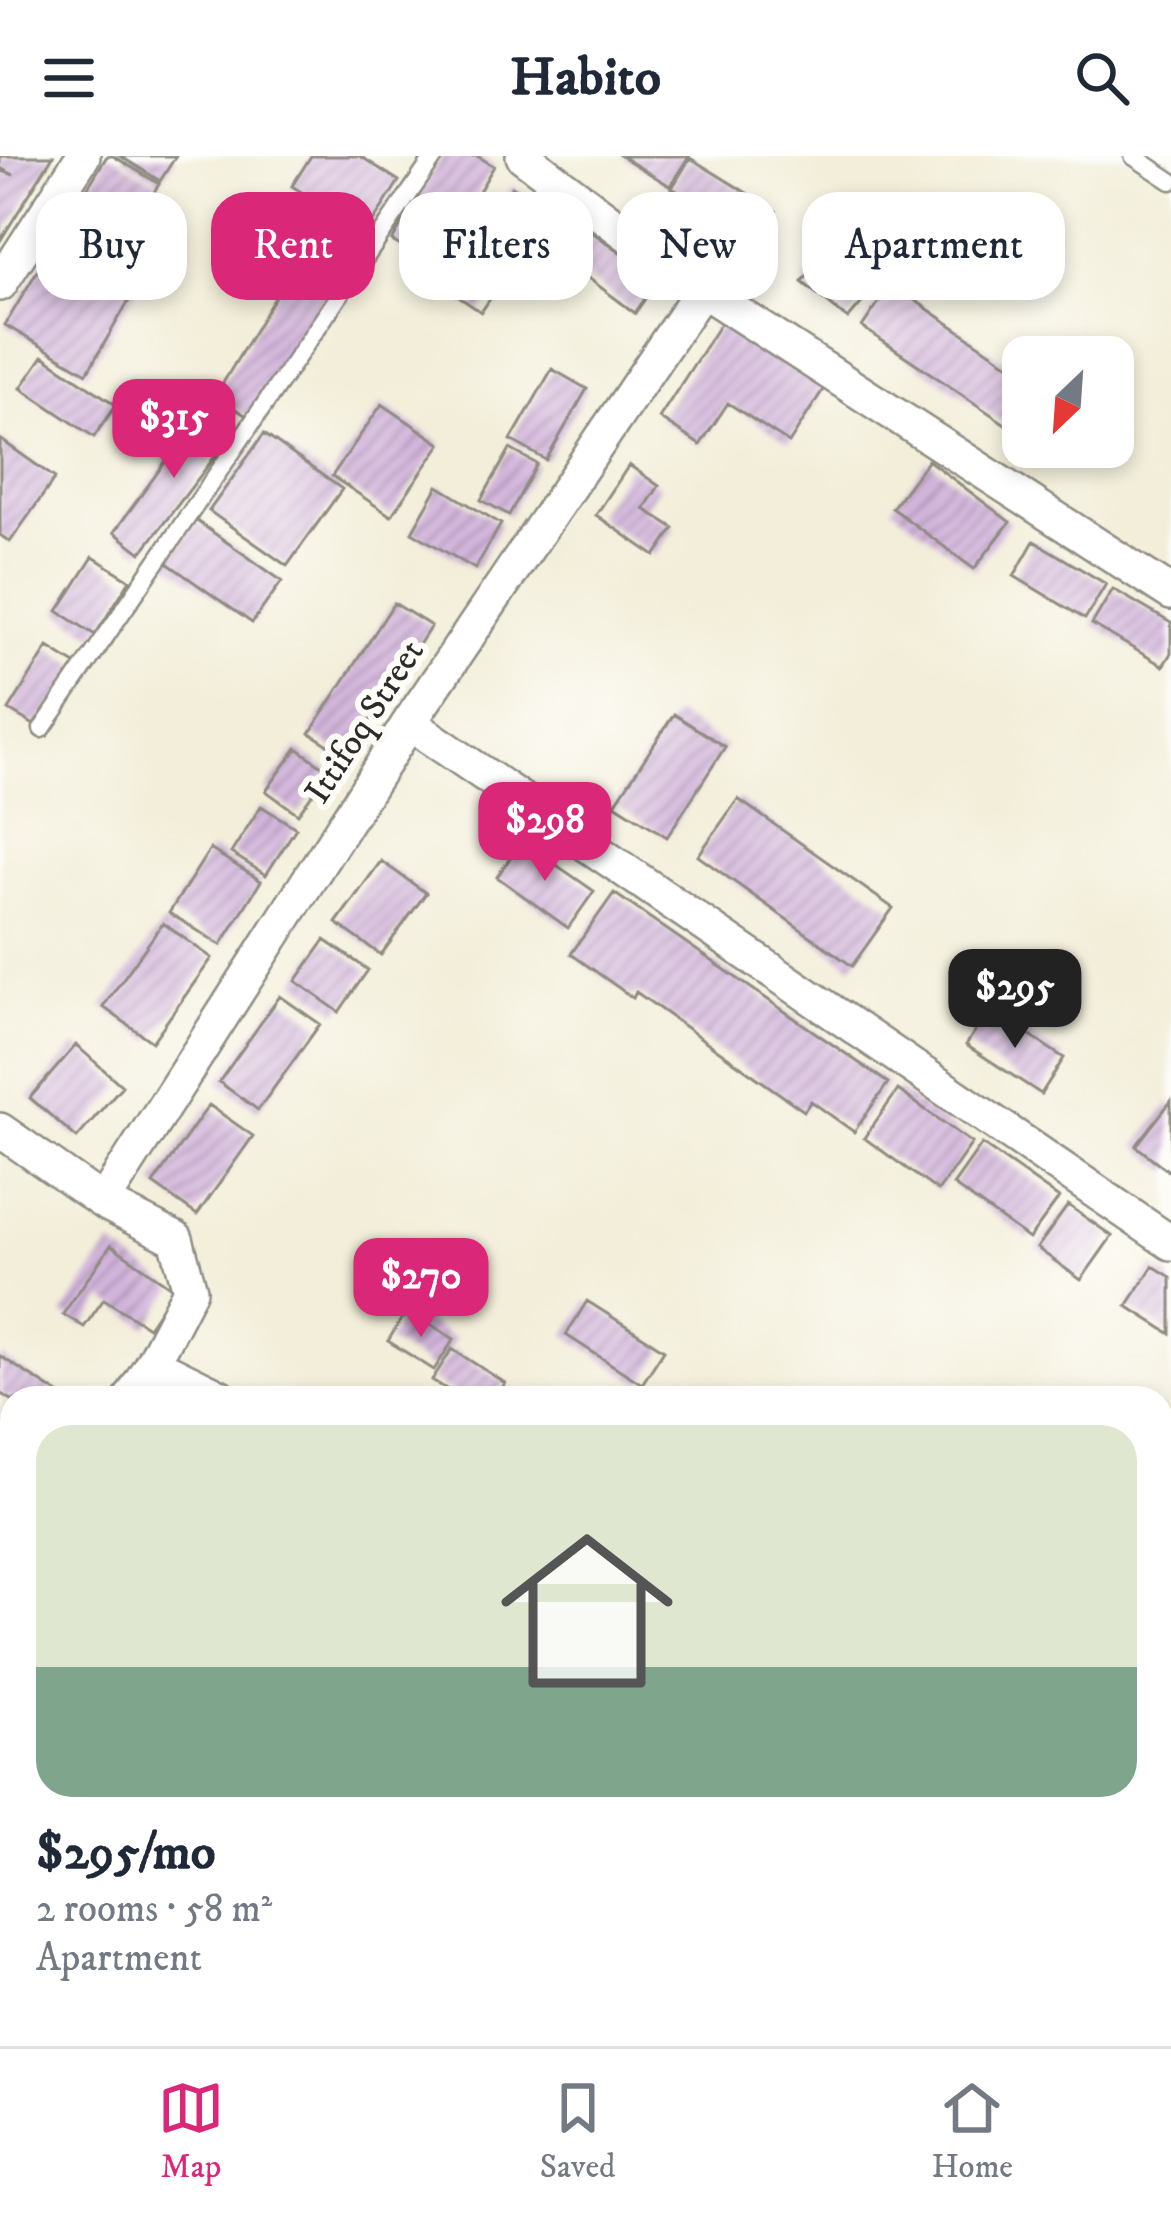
<!DOCTYPE html>
<meta charset="utf-8">
<style>
:root{--surface:#fff;--page:#f2f2f3;--text:#1f2937;--muted:#747a83;--line:#e0e1e3;--accent:#db2777}
body{margin:0;font-family:"IM FELL DW Pica",serif;background:var(--page);color:var(--text);height:100vh;display:flex;flex-direction:column;font-size:45px;white-space:nowrap}
*{box-sizing:border-box;margin:0}
p{font-size:39px;color:var(--muted)}
.icon{flex:none;width:66px;height:66px;fill:none;stroke:currentColor;stroke-width:2;stroke-linecap:round;stroke-linejoin:round}
.map{position:relative;flex:1;overflow:hidden}
.side{position:absolute;left:0px;top:1230px;width:1173px;height:660px;display:flex;flex-direction:column;background:var(--surface);border-radius:36px 36px 0 0;box-shadow:0 6px 18px #0003}
.side>*{flex:none}
.hud{position:absolute;left:36px;top:36px;width:1101px;height:108px;display:flex;gap:24px}
.needle{width:78px;rotate:205deg}
.tools{position:absolute;left:1002px;top:180px;display:grid;gap:24px}
.tools a{display:grid;place-items:center;width:132px;height:132px;border-radius:24px;background:var(--surface);box-shadow:0 6px 18px #0003;font-size:60px}
.price{position:absolute;translate:-50% -102px;padding:0 27px;border-radius:24px;background:var(--accent);color:#fff;font-size:39px;line-height:78px;filter:drop-shadow(0 3px 6px #0008)}
.price::after{content:'';position:absolute;left:50%;top:72px;width:36px;height:27px;margin-left:-18px;background:inherit;clip-path:polygon(0 0,100% 0,50% 100%)}
.price.current{background:#222;color:#fff}
ul{padding:0;list-style:none}
li{display:grid;align-content:center;gap:24px;height:636px;padding:0 36px}
li+li{border-top:3px solid var(--line)}
li span{display:grid;place-items:center;height:372px;border-radius:36px;color:#555}
li>.icon{margin-inline-start:auto}
span .icon{width:216px;height:216px;fill:#fffc;stroke-width:1}
li b{font-size:51px}
.tag{padding:0 42px;border-radius:36px;background:var(--surface);box-shadow:0 6px 18px #0003;font-size:42px;line-height:108px}
.tag.current{background:var(--accent);color:#fff}
header{display:flex;justify-content:space-between;align-items:center;height:156px;padding:0 36px;background:var(--surface);font-size:54px;font-weight:700}
.dock{display:flex;justify-content:space-around;align-items:center;height:168px;border-top:3px solid var(--line);background:var(--surface);font-size:33px;color:var(--muted)}
.dock a{display:grid;justify-items:center;gap:6px}
.dock .current{color:var(--accent)}
.map>svg:first-child{display:block}
.building{fill:url(#building-hatch)}
.lines{fill:none;stroke-linecap:round;stroke-linejoin:round}
.lane-casing{stroke:#8f8c82;stroke-width:21}
.street-casing{stroke:#8f8c82;stroke-width:38}
.lane{stroke:#fff;stroke-width:16}
.street{stroke:#fff;stroke-width:33}
.labels{text-anchor:middle;dominant-baseline:central;stroke-width:12;stroke-linejoin:round;paint-order:stroke}
.street-label{font-size:36px;fill:#2b2b2b;stroke:#fdfcf7}
</style>
<header><svg class="icon" aria-label="menu" viewBox="0 0 24 24"><path d="M4 6h16M4 12h16M4 18h16"/></svg>Habito<svg class="icon" aria-label="search" viewBox="0 0 24 24"><circle cx="10" cy="10" r="6"/><path d="M15 15l6 6"/></svg></header>
<div class="map">
<svg width="1171" height="1890" viewBox="0 0 1171 1890">
<defs>
<pattern id="building-hatch" width="6" height="6" patternUnits="userSpaceOnUse" patternTransform="scale(3)"><rect width="6" height="6" fill="#d3b5dc"/><path d="M-1 1l2-2M0 6l6-6M5 7l2-2" fill="none" stroke="#ab93b3"/></pattern>
</defs>
<rect width="100%" height="100%" fill="#fdfcf7"/>
<filter id="ink" filterUnits="userSpaceOnUse"><feTurbulence type="fractalNoise" baseFrequency=".00833" numOctaves="2"/><feDisplacementMap in="SourceGraphic" scale="24" xChannelSelector="R" yChannelSelector="G"/><feConvolveMatrix kernelMatrix="1 2 1 2 8 2 1 2 1" color-interpolation-filters="sRGB"/></filter>
<filter id="wash" filterUnits="userSpaceOnUse"><feTurbulence type="fractalNoise" baseFrequency=".004" numOctaves="4" result="noise"/><feDisplacementMap in="SourceGraphic" scale="48" xChannelSelector="R" yChannelSelector="G"/><feGaussianBlur stdDeviation="2.7" result="paint"/><feColorMatrix in="noise" values="0 0 0 0 0 0 0 0 0 0 0 0 0 0 0 0 0 1.4 0 .05"/><feComposite in="paint" operator="in"/></filter>
<g filter="url(#wash)">
<rect width="100%" height="100%" fill="#f3eed9"/>
<g id="blocks">
<path class="building" d="M0,0H53L0,85V14L14,19L0,12Z
M107,0H113L159,28L113,103L63,72Z
M120,0H176L160,25Z
M311,0H360L399,25L366,77L292,30Z
M442,0H477L494,10L435,110L392,85Z
M621,0H689L670,30Z
M690,2L776,55L758,84L672,32Z
M512,30L549,55L530,84L493,60Z
M61,75L142,122L87,217L5,169Z
M591,75L658,124L635,157L568,107Z
M314,77L352,101L253,264L215,240Z
M487,82L517,104L481,156L450,135Z
M824,98L871,136L848,163L802,126Z
M891,128L1023,218V280L862,171Z
M722,165L824,232L789,287L728,247L700,289L659,262Z
M43,200L116,249L94,281L21,232Z
M552,213L587,233L546,304L511,284Z
M382,248L441,288L391,360L332,320Z
M204,253L233,277L141,397L114,376Z
M264,278L342,333L287,410L209,355Z
M0,283L55,322L10,386L0,379Z
M510,293L537,308L509,359L481,344Z
M928,304L1010,366L974,413L892,352Z
M629,309L659,330L644,353L674,372L655,400L596,359Z
M438,330L501,368L475,413L412,376Z
M194,363L282,425L252,467L164,405Z
M1034,385L1106,428L1085,463L1014,420Z
M93,401L130,424L95,479L58,455Z
M1113,433L1171,467V497L1163,510L1092,468Z
M394,447L431,470L347,601L310,577Z
M48,491L78,510L39,572L9,554Z
M674,558L725,591L667,681L615,648Z
M297,592L329,615L298,658L266,635Z
M738,643L893,752L852,810L698,700Z
M261,650L296,672L266,719L231,697Z
M522,685L594,735L568,772L497,721Z
M210,693L261,725L221,789L169,757Z
M381,705L426,737L381,799L336,767Z
M614,737L888,927L854,976L811,945L804,955L636,836L633,842L571,798Z
M163,767L212,802L152,886L103,851Z
M325,784L368,814L339,856L296,825Z
M280,840L320,868L258,954L219,926Z
M989,853L1064,902L1041,938L966,889Z
M76,889L122,930L77,982L30,942Z
M898,934L972,987L938,1035L864,982Z
M1171,945V1017L1136,990Z
M209,949L253,980L197,1059L153,1028Z
M982,988L1059,1042L1029,1083L953,1029Z
M1068,1049L1112,1080L1081,1124L1037,1092Z
M111,1089L174,1133L148,1171L104,1143L84,1171L63,1158Z
M1153,1110L1171,1121V1178L1127,1150Z
M587,1145L664,1194L642,1228L566,1179Z
M407,1154L454,1183L434,1214L388,1185Z
M452,1193L505,1227L496,1242H460L432,1224Z
M0,1200L65,1242L12,1244L0,1237Z
M0,1304L12,1308V1375L0,1370Z
M1171,1496V1573L1161,1589V1511Z
M629,1878H671L666,1890H623Z
M733,1878H783L777,1890H727Z"/>
</g>
</g>
<g filter="url(#ink)">
<use href="#blocks" fill-opacity="0" stroke="#8f8c82" stroke-width="3"/>
<g class="lines">
<g class="lane-casing">
<path id="lane" d="M1133,0L1171,25
M42,573L435,0"/>
</g>
<g class="street-casing">
<path id="street" d="M523,0L702,134L1171,437
M0,128L83,0
M409,567L1171,1087
M0,974L103,1046L176,1083L190,1134L152,1207L223,1242
M103,1046L409,567L702,134
M131,1242L152,1207
M0,1380L12,1383
M1161,1800L1171,1805
M430,1890L437,1878
M700,1890L706,1878"/>
</g>
<use href="#lane" class="lane"/>
<use href="#street" class="street"/>
</g>
</g>
<g class="labels">
<g class="street-label">
<text transform="translate(365 566) rotate(-57)">Ittifoq Street</text>
</g>
</g>
</svg>
<div class="tools">
<a><svg class="needle" viewBox="-14 -14 28 28"><path d="M0-13l5 13h-10z" fill="#e53935"/><path d="M0 13l5-13h-10z" fill="#747a83"/></svg></a>
</div>
<b class="price" style="left:174px;top:325px">$315</b>
<b class="price" style="left:545px;top:728px">$298</b>
<b class="price current" style="left:1015px;top:895px">$295</b>
<b class="price" style="left:421px;top:1184px">$270</b>
<div class="hud">
<a class="tag">Buy</a>
<a class="tag current">Rent</a>
<a class="tag">Filters</a>
<a class="tag">New</a>
<a class="tag">Apartment</a>
</div>
<section class="side">
<ul>
<li><span style="background:linear-gradient(#dfe7d0 65%,#7fa58c 0)"><svg class="icon" aria-label="home" viewBox="0 0 24 24"><path d="M3 11l9-7 9 7M6 9v11h12V9"/></svg></span><div><b>$295/mo</b><p>2 rooms · 58 m²</p><p>Apartment</p></div></li>
</ul>
</section>
</div>
<nav class="dock">
<a class="current"><svg class="icon" aria-label="map" viewBox="0 0 24 24"><path d="M3 6l6-2 6 2 6-2v14l-6 2-6-2-6 2zM9 4v14M15 6v14"/></svg>Map</a>
<a><svg class="icon" aria-label="saved" viewBox="0 0 24 24"><path d="M7 4h10v16l-5-4-5 4z"/></svg>Saved</a>
<a><svg class="icon" aria-label="home" viewBox="0 0 24 24"><path d="M3 11l9-7 9 7M6 9v11h12V9"/></svg>Home</a>
</nav>
